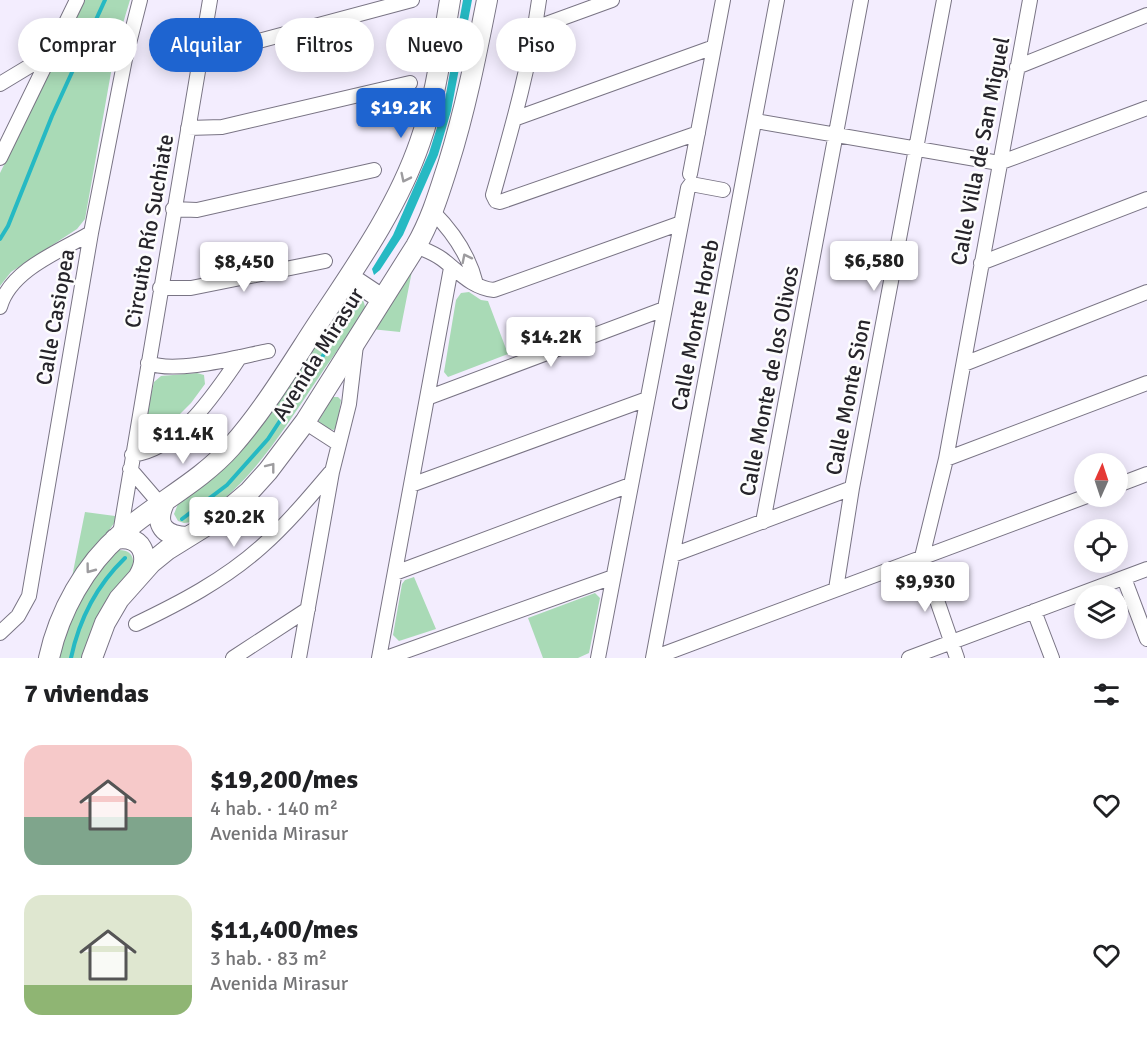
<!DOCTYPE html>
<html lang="es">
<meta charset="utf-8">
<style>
:root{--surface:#fff;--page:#f2f2f2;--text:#202124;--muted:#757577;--accent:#1e64d0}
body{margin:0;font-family:Signika,sans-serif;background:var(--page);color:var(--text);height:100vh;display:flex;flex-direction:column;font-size:22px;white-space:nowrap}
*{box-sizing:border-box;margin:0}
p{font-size:20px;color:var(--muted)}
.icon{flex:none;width:33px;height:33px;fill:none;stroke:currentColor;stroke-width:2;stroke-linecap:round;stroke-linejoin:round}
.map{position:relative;height:658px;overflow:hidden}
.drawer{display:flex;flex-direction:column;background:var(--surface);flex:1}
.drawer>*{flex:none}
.hud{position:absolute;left:18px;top:18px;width:600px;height:54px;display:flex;gap:12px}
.needle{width:39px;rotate:3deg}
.buttons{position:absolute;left:1074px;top:453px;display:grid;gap:12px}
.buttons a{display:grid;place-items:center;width:54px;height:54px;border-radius:50%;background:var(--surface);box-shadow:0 3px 15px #0003;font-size:30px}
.price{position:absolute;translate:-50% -51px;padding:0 14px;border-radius:6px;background:#fff;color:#222;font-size:20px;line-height:39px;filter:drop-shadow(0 2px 3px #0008)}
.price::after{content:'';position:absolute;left:50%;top:36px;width:18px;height:14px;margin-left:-9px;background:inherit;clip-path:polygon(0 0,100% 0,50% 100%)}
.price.active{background:var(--accent);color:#fff}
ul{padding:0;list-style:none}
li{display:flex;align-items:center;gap:18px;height:150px;padding:0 24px}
li span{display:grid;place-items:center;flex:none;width:168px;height:120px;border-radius:18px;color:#555}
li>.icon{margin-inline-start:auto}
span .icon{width:72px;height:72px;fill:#fffc;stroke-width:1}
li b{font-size:26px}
h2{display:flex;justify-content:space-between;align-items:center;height:72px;padding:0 24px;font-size:26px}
.pill{padding:0 21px;border-radius:27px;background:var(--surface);box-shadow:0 3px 15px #0003;font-size:21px;line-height:54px}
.pill.active{background:var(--accent);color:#fff}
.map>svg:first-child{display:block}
.green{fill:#a9dab6}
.water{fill:#26b9c3}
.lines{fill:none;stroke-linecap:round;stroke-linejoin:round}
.stream{stroke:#26b9c3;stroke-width:4}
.street-casing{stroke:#797484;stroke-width:16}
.secondary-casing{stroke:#797484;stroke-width:22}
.street{stroke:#fff;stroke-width:14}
.secondary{stroke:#fff;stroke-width:20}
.oneway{stroke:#9d9c9f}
.labels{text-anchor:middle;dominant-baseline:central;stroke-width:5;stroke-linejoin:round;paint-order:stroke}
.street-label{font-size:22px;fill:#26242a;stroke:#fdfdfd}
</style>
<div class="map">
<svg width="1147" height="658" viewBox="0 0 1147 658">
<rect width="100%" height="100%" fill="#f3edfe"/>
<path class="green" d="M85,0H130L115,50L85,219L77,229L11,272L0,286V173Z
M408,271H412L400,332L371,329Z
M469,292L481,300L488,301L508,354L448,377L444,372L456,300L461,293Z
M348,294C357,293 364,298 365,307C353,331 334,354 319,377C283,430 249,489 192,522L184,523L178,521L174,514L178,504L207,483L231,461L259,429Z
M197,373L204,375L205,384L191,403L161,433L156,434L149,433L144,425L154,382L161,376Z
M333,397H338L341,400L337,426L334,430L329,429L319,423V420Z
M85,512L115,516V522L71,582Z
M117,550C128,549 136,555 132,567C129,576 117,584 111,593C98,612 89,636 82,658H58C71,619 86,578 117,550Z
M414,577L436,629L399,641L393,635L402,584L405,580Z
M595,593L600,598L589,653L578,658H543L528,618Z"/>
<path class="water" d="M463,0H472L451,111L438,155L403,235L380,270L374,275L372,269L393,235L429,153L444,105Z"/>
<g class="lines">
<path class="stream" d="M0,239L8,226L52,116L105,0
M182,519L227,485L268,439L357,304
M71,658C79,620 97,585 125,558"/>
<g class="street-casing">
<path id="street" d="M539,0C530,66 511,131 493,195L496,201L500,202L698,133
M535,28L612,0
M203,46H240L412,0
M1017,67L1147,15
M0,84L48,55
M514,119L714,47
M756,121L999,163L1147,108
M188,128L222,127L410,83
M0,158L77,0
M690,174L723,0
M173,209L197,210L374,170
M433,212C454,233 469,255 476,284
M416,246C425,250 434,253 442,259C458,271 472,288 494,290L681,223
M981,263L1147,199
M160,288H191L325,261
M0,307C10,270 60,251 91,233
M148,363C176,374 238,357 268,351
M964,364L1147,292
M427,398L664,309
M305,422L339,444
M132,455C180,449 215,393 240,357
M946,459L1147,383
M130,469L161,505
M411,485L647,399
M1118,485L1147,474
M763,522L861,0
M120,534L210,0
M673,555L852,488
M395,573L630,485
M1124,578L1147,639
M836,589L852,488L944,0
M1034,611L1052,658
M136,624C180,603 224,580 261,547C286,525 308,499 330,473
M0,633L18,616L29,596L91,233L125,59L140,0
M233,658L308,609
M299,658L332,472L349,404L356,345
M379,658L451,268
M386,658L613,577
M598,658L688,188L691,184L723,190
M653,658L777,0
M653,658L1087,496
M909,658L1147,569
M957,658L922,557L946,459L1030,0"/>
</g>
<g class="secondary-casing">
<path id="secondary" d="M349,277L382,299
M164,503C154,525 164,536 187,537
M115,539C141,534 151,555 139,576
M49,658C59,612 85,565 121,534C156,503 200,482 231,447C263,411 289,368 315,328C354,269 397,209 420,142C436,97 442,47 450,0
M92,658L105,623L119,599L151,563L167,550L217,519L249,492L268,471L305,422L416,246C431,220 439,193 448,165C465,111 476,56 487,0"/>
</g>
<use href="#street" class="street"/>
<use href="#secondary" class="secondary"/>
</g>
<defs><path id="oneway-chevron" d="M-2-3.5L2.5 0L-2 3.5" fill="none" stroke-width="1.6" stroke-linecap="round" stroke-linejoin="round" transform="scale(1.5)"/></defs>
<g class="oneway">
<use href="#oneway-chevron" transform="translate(405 178) rotate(116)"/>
<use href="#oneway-chevron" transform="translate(466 258) rotate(-117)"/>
<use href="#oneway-chevron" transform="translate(271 467) rotate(-52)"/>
<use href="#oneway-chevron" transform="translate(90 569) rotate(127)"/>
</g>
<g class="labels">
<g class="street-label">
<text transform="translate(980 151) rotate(-79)">Calle Villa de San Miguel</text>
<text transform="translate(149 231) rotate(-80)">Circuito Río Suchiate</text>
<text transform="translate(55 317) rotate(-80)">Calle Casiopea</text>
<text transform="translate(695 325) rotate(-79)">Calle Monte Horeb</text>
<text transform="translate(318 354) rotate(-58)">Avenida Mirasur</text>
<text transform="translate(769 381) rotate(-79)">Calle Monte de los Olivos</text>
<text transform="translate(848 397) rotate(-79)">Calle Monte Sion</text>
</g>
</g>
</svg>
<div class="buttons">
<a><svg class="needle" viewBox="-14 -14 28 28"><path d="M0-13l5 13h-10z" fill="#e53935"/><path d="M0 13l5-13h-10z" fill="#757577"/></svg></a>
<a><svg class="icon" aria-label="locate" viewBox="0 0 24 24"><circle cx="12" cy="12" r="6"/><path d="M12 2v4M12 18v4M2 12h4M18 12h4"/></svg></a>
<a><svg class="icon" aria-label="layers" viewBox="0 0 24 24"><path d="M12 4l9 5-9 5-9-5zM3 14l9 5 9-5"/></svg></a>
</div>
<b class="price active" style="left:401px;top:139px">$19.2K</b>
<b class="price" style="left:874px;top:292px">$6,580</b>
<b class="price" style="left:244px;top:293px">$8,450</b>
<b class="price" style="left:551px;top:368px">$14.2K</b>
<b class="price" style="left:183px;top:465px">$11.4K</b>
<b class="price" style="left:234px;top:548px">$20.2K</b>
<b class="price" style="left:925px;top:613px">$9,930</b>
<div class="hud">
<a class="pill">Comprar</a>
<a class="pill active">Alquilar</a>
<a class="pill">Filtros</a>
<a class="pill">Nuevo</a>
<a class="pill">Piso</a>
</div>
</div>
<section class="drawer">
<h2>7 viviendas<svg class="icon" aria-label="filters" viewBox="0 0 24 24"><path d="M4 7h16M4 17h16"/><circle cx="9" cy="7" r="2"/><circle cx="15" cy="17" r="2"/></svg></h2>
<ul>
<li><span style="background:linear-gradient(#f6c9c9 60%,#7fa58c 0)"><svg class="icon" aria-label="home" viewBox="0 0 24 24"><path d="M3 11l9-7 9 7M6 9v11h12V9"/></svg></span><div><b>$19,200/mes</b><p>4 hab. · 140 m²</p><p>Avenida Mirasur</p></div><svg class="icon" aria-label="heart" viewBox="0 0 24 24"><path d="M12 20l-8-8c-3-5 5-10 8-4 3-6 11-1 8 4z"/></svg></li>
<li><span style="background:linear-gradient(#dfe7d0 75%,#8fb573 0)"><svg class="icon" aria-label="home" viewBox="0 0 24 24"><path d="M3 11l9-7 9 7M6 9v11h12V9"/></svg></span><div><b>$11,400/mes</b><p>3 hab. · 83 m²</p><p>Avenida Mirasur</p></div><svg class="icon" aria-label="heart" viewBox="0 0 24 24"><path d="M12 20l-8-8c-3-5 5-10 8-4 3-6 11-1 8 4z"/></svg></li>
</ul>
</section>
